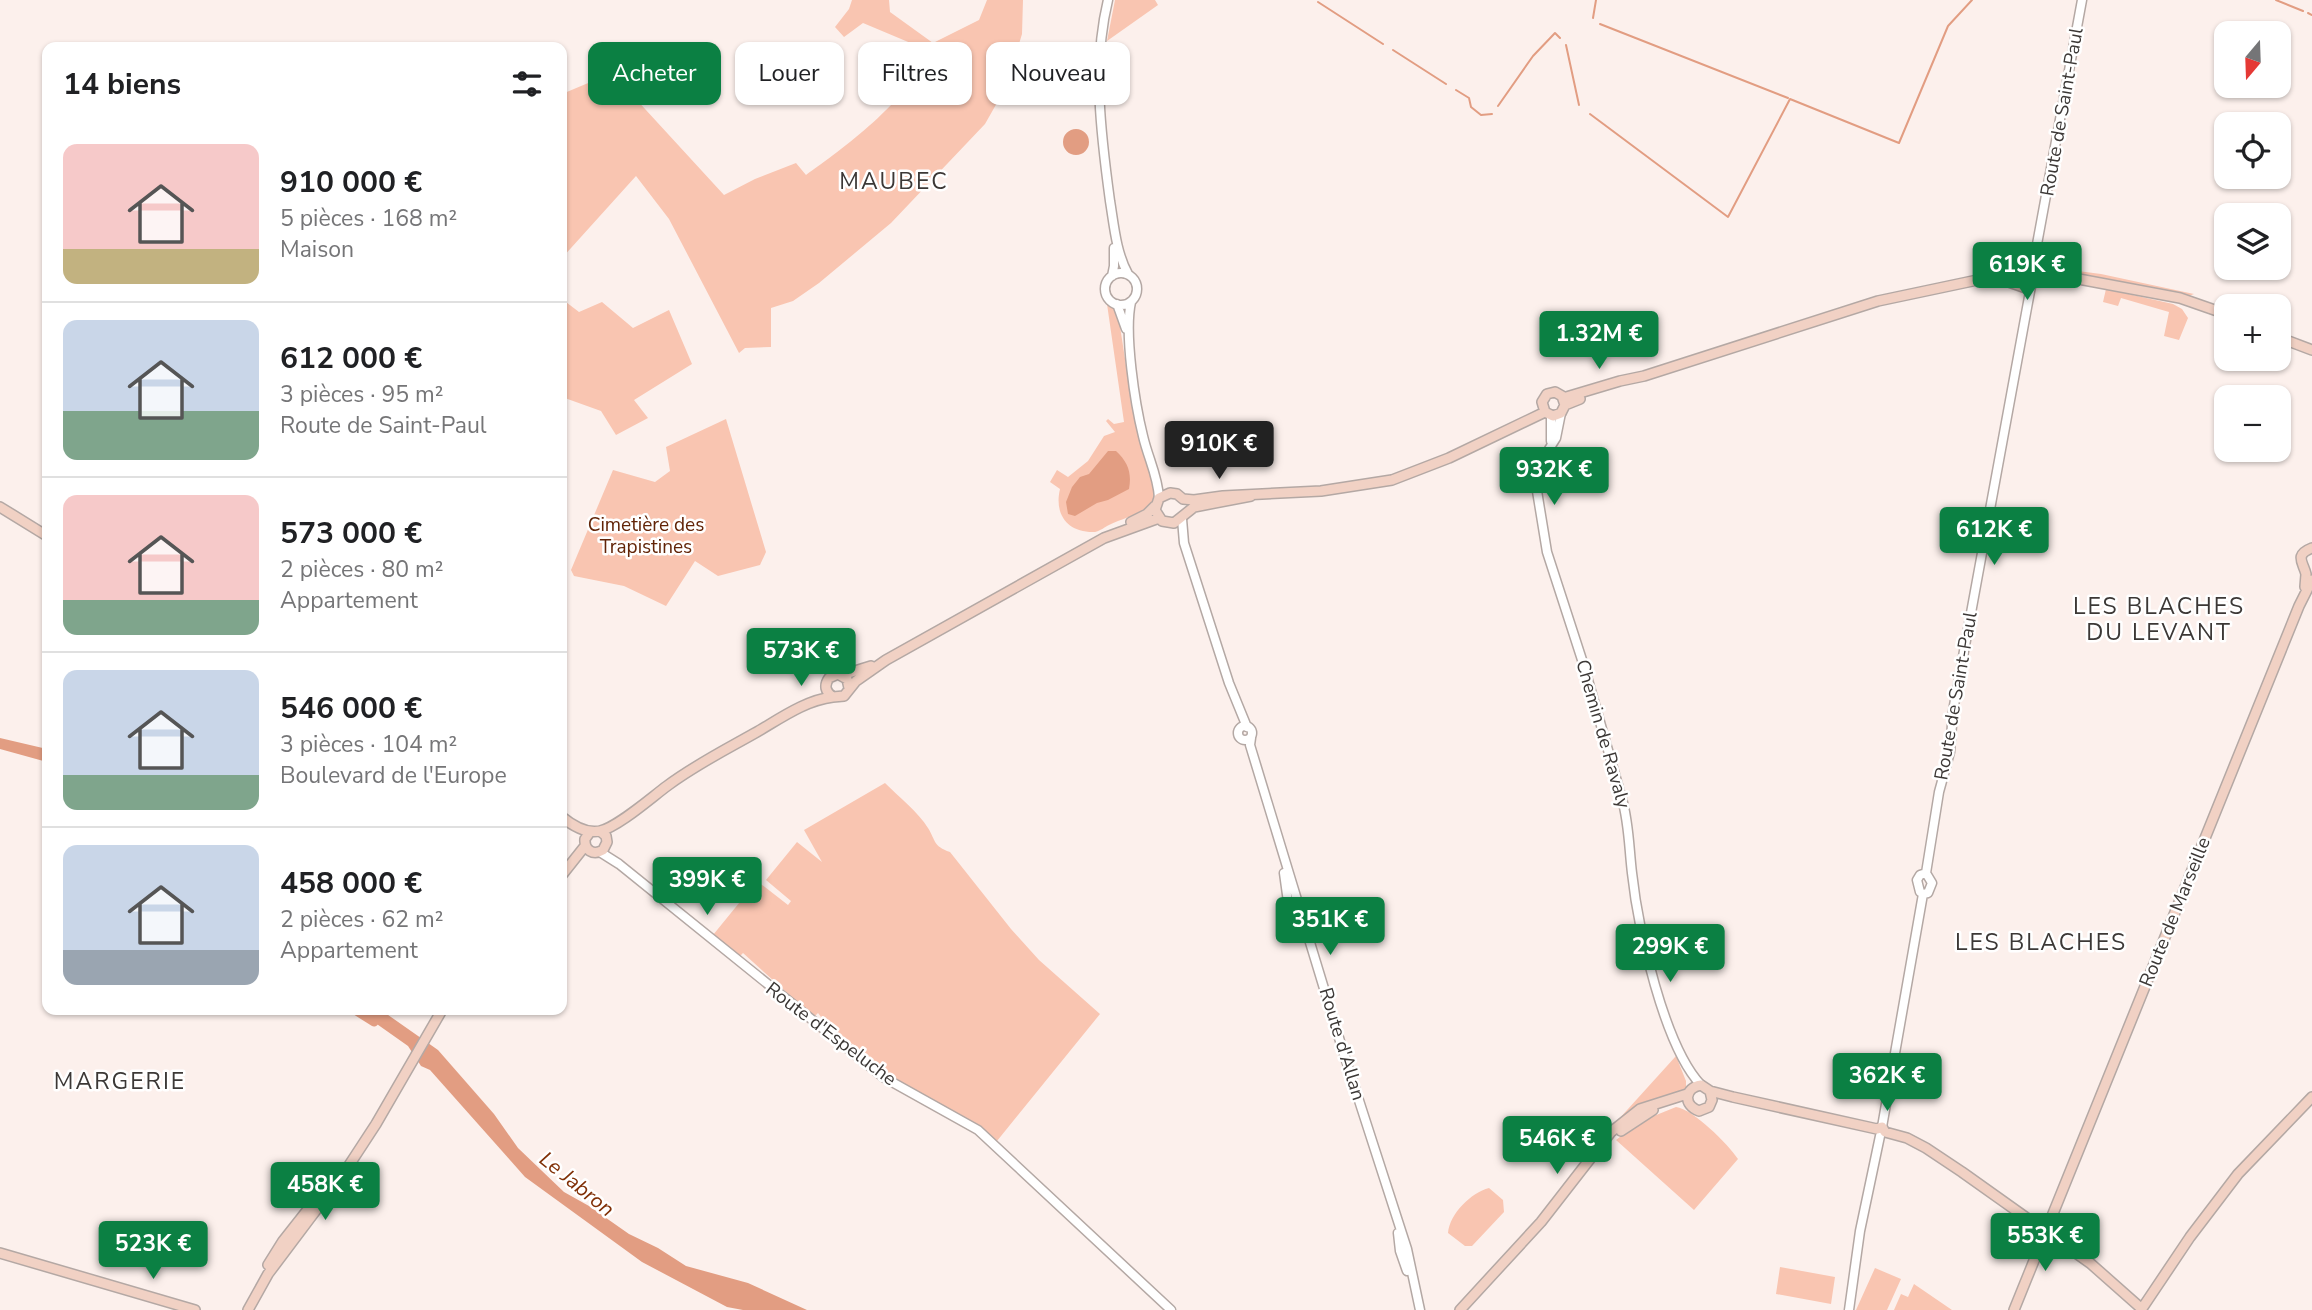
<!DOCTYPE html>
<html lang="fr">
<meta charset="utf-8">
<style>
:root{--surface:#fff;--page:#f2f2f2;--text:#202124;--muted:#757577;--line:#e0e0e0;--accent:#0b8043}
body{margin:0;font-family:"Nunito Sans",sans-serif;background:var(--page);color:var(--text);height:100vh;display:flex;flex-direction:column;font-size:26px;white-space:nowrap}
*{box-sizing:border-box;margin:0}
p{font-size:23px;color:var(--muted)}
.icon{flex:none;width:38px;height:38px;fill:none;stroke:currentColor;stroke-width:2;stroke-linecap:round;stroke-linejoin:round}
.map{position:relative;flex:1;overflow:hidden}
.details{position:absolute;left:42px;top:42px;width:525px;height:973px;display:flex;flex-direction:column;background:var(--surface);border-radius:14px;box-shadow:0 2px 5px #0004}
.details>*{flex:none}
.guide{position:absolute;left:588px;top:42px;width:665px;height:63px;display:flex;gap:14px}
.needle{width:46px;rotate:199deg}
.buttons{position:absolute;left:2214px;top:21px;display:grid;gap:14px}
.buttons a{display:grid;place-items:center;width:77px;height:77px;border-radius:14px;background:var(--surface);box-shadow:0 2px 5px #0004;font-size:35px}
.price{position:absolute;translate:-50% -60px;padding:0 16px;border-radius:7px;background:var(--accent);color:#fff;font-size:23px;line-height:46px;filter:drop-shadow(0 2px 4px #0008)}
.price::after{content:'';position:absolute;left:50%;top:42px;width:21px;height:16px;margin-left:-10px;background:inherit;clip-path:polygon(0 0,100% 0,50% 100%)}
.price.on{background:#222;color:#fff}
ul{padding:0;list-style:none}
li{display:flex;align-items:center;gap:21px;height:175px;padding:0 21px}
li+li{border-top:2px solid var(--line)}
li span{display:grid;place-items:center;flex:none;width:196px;height:140px;border-radius:14px;color:#555}
li>.icon{margin-inline-start:auto}
span .icon{width:84px;height:84px;fill:#fffc;stroke-width:1}
li b{font-size:30px}
h2{display:flex;justify-content:space-between;align-items:center;height:84px;padding:0 21px;font-size:30px}
.tag{padding:0 24px;border-radius:14px;background:var(--surface);box-shadow:0 2px 5px #0004;font-size:24px;line-height:63px}
.tag.on{background:var(--accent);color:#fff}
.map>svg:first-child{display:block}
.green{fill:#f9c5b1}
.water{fill:#e29d82}
.lines{fill:none;stroke-linecap:round;stroke-linejoin:round}
.stream{stroke:#e29d82;stroke-width:2}
.river{stroke:#e29d82;stroke-width:9}
.tertiary-casing{stroke:#b4a8a4;stroke-width:11}
.secondary-casing{stroke:#b4a8a4;stroke-width:12}
.tertiary{stroke:#fff;stroke-width:8}
.secondary{stroke:#f1d1c4;stroke-width:9}
.labels{text-anchor:middle;dominant-baseline:central;stroke-width:5;stroke-linejoin:round;paint-order:stroke}
.street-label{font-size:19px;fill:#3c3836;stroke:#fff}
.park-label{font-size:19px;fill:#622407;stroke:#fff}
.water-label{font-size:21px;font-style:italic;fill:#802f06;stroke:#fff}
.quarter-label{font-size:23px;letter-spacing:2px;fill:#3c3836;stroke:#fff}
</style>
<div class="map">
<svg width="2312" height="1310" viewBox="0 0 2312 1310">
<rect width="100%" height="100%" fill="#fcf0ec"/>
<path class="green" d="M852,0H889L890,12L933,43L979,20L987,0H1023L1022,34L1006,87L985,124L891,223L819,283L793,301L771,308V347L745,348L739,353L669,219L636,176L562,258V94L612,73L724,195L755,179L796,163L806,175C841,150 911,99 923,57L913,44L863,23L844,37L835,27L849,9Z
M1115,0H1155L1158,5L1107,41Z
M2050,264L2055,268L2101,274L2194,294L2186,297L2119,281L2047,271Z
M2106,289L2173,304L2182,309L2188,318L2179,340L2164,336L2169,312L2121,298L2118,306L2103,302Z
M562,299L579,312L602,302L633,328L669,310L692,364L634,400L648,418L616,435L601,411L562,397Z
M1107,304L1116,310L1119,320L1134,417L1154,484C1154,488 1156,492 1155,496C1150,514 1124,517 1109,525C1105,527 1100,531 1095,532C1067,533 1054,514 1060,489L1050,482L1057,470L1068,477L1088,461L1104,436L1115,432L1106,421L1108,419L1114,424L1124,422Z
M726,419L766,552L760,565L718,576L695,561L666,606L624,586L574,576L571,570L613,470L655,482L670,471L666,447Z
M885,783C898,796 919,813 928,828C936,841 933,846 950,852L1011,929L1039,960L1100,1014L997,1141L981,1126L888,1075L856,1050L858,1047L843,1039L820,1019L821,1017L818,1013L814,1017L743,953L740,956L713,935L757,881L788,905L791,901L766,880L797,842L822,862L804,830Z
M1676,1056L1686,1081V1088L1682,1093L1651,1100L1618,1120Z
M1676,1107C1693,1109 1728,1144 1738,1159L1694,1210L1616,1140L1639,1122Z
M1489,1188L1503,1200L1504,1212L1472,1246H1465L1448,1233C1450,1213 1471,1193 1489,1188Z
M1780,1267L1835,1277L1831,1304L1776,1294Z
M1875,1268L1901,1279L1887,1310H1856Z
M1914,1284L1952,1310H1894L1901,1294L1908,1297Z"/>
<path class="water" d="M1063 142a13 13 0 1 1 26 0a13 13 0 1 1-26 0Z
M1108,451H1116C1128,462 1132,473 1129,489L1108,500L1097,503L1075,516L1068,514L1066,502L1072,487L1080,477L1089,474Z
M0,738L47,749V762L0,749Z
M357,1010H381L438,1050L494,1114L518,1148L564,1192L589,1206L629,1234L658,1248L686,1266L748,1283L807,1310H743L727,1307L642,1262L525,1177L430,1070L421,1066L408,1046Z"/>
<g class="lines">
<path class="stream" d="M2276,0L2303,11
M1318,2L1383,44
M2308,13L2312,15
M1593,18L1596,0
M1600,24L1788,98
M1566,45L1579,105
M1393,50L1446,84
M1456,90L1469,98L1471,107L1481,115L1492,114
M1498,106L1533,56L1555,33L1560,38
M1590,114L1728,217L1790,99L1899,143L1948,26L1972,0"/>
<path class="river" d="M355,1010L374,1022"/>
<g class="tertiary-casing">
<path id="tertiary" d="M1108,0C1092,65 1101,135 1110,201C1114,225 1116,252 1128,274
M2033,266L2082,0
M1105 289a16 16 0 1 1 32 0a16 16 0 1 1-32 0Z
M1112,276L1114,266V248
M1131,302C1124,333 1135,404 1143,436C1148,458 1158,476 1159,498
M1117,304L1126,329
M1561,413L1556,438L1536,470L1537,491L1547,552L1584,666L1622,799C1629,823 1629,848 1632,873C1638,928 1664,1046 1701,1085
M1551,415V441
M1182,519L1184,543L1229,683L1247,727
M1238 733a7 7 0 1 1 14 0a7 7 0 1 1-14 0Z
M1251,738L1250,745L1343,1051L1407,1249L1420,1310
M600,852L619,864L883,1077L978,1130L1171,1310
M1284,873L1288,902L1302,926
M1926,873L1939,792L1950,752L1953,711L2031,286
M1923,894L1920,892L1917,880L1920,875L1926,873
M1923,894L1928,893L1932,883L1926,873
M1882,1127L1923,894
M1398,1233L1400,1251L1407,1271
M1849,1310L1860,1231L1880,1136"/>
</g>
<g class="secondary-casing">
<path id="secondary" d="M2036,271L2180,298L2226,314
M1993,281H2006L2026,288L2035,282L2057,281
M2278,337L2312,350
M1563,398L1620,381L1644,376L1878,301L2001,275C2004,274 2009,273 2012,271C2018,267 2013,266 2021,264C2034,260 2038,272 2035,282
M1565,405L1562,396L1555,392L1547,394L1542,402L1545,412L1553,416L1561,413L1565,405L1580,399
M1251,496L1194,507L1174,523L1162,521L1155,510L1159,498L1170,493L1177,494L1183,499L1194,500L1223,496L1321,491L1392,480L1449,458L1545,412
M0,507L47,536
M1131,522L1147,514L1155,506
M2305,587C2305,586 2306,575 2306,574C2303,562 2294,555 2312,548
M842,675L871,666
M849,688L847,679L838,674L829,678C824,685 825,692 833,697L844,696L856,681L886,660L1104,538L1159,518
M562,817C573,826 586,834 600,831C618,827 652,797 667,786C695,765 725,750 755,733C778,720 805,700 833,697
M590,832L585,839C584,850 593,856 603,850L607,842L606,836L600,831
M562,875L585,846
M1710,1091L1712,1100L1709,1107L1699,1111C1683,1105 1684,1088 1701,1085L1710,1091L1733,1097L1877,1129L1882,1127L1885,1132L1907,1138L1926,1148L1962,1172L2090,1263L2142,1309
M1621,1131L1653,1110
M0,1253L195,1310
M268,1265L283,1241L324,1189
M248,1310L268,1274L344,1173L376,1124L442,1010
M1460,1310L1541,1222L1611,1132L1640,1109L1687,1094
M2014,1310L2299,606L2312,580
M2141,1310L2190,1237L2238,1174L2312,1097"/>
</g>
<use href="#tertiary" class="tertiary"/>
<use href="#secondary" class="secondary"/>
</g>
<g class="labels">
<g class="street-label">
<text transform="translate(2062 112) rotate(-80)">Route de Saint-Paul</text>
<text transform="translate(1956 696) rotate(-80)">Route de Saint-Paul</text>
<text transform="translate(1603 734) rotate(74)">Chemin de Ravaly</text>
<text transform="translate(2175 912) rotate(-68)">Route de Marseille</text>
<text transform="translate(831 1034) rotate(37)">Route d'Espeluche</text>
<text transform="translate(1342 1044) rotate(73)">Route d'Allan</text>
</g>
<g class="park-label">
<text x="646" y="525">Cimetière des<tspan x="646" dy="22">Trapistines</tspan></text>
</g>
<g class="water-label">
<text transform="translate(577 1184) rotate(39)">Le Jabron</text>
</g>
<g class="quarter-label">
<text x="894" y="181">MAUBEC</text>
<text x="2159" y="606">LES BLACHES<tspan x="2159" dy="26">DU LEVANT</tspan></text>
<text x="2041" y="942">LES BLACHES</text>
<text x="120" y="1081">MARGERIE</text>
</g>
</g>
</svg>
<div class="buttons">
<a><svg class="needle" viewBox="-14 -14 28 28"><path d="M0-13l5 13h-10z" fill="#e53935"/><path d="M0 13l5-13h-10z" fill="#757577"/></svg></a>
<a><svg class="icon" aria-label="locate" viewBox="0 0 24 24"><circle cx="12" cy="12" r="6"/><path d="M12 2v4M12 18v4M2 12h4M18 12h4"/></svg></a>
<a><svg class="icon" aria-label="layers" viewBox="0 0 24 24"><path d="M12 4l9 5-9 5-9-5zM3 14l9 5 9-5"/></svg></a>
<a>+</a>
<a>−</a>
</div>
<b class="price" style="left:2027px;top:302px">619K €</b>
<b class="price" style="left:1599px;top:371px">1.32M €</b>
<b class="price on" style="left:1219px;top:481px">910K €</b>
<b class="price" style="left:1554px;top:507px">932K €</b>
<b class="price" style="left:1994px;top:567px">612K €</b>
<b class="price" style="left:801px;top:688px">573K €</b>
<b class="price" style="left:707px;top:917px">399K €</b>
<b class="price" style="left:1330px;top:957px">351K €</b>
<b class="price" style="left:1670px;top:984px">299K €</b>
<b class="price" style="left:1887px;top:1113px">362K €</b>
<b class="price" style="left:1557px;top:1176px">546K €</b>
<b class="price" style="left:325px;top:1222px">458K €</b>
<b class="price" style="left:2045px;top:1273px">553K €</b>
<b class="price" style="left:153px;top:1281px">523K €</b>
<div class="guide">
<a class="tag on">Acheter</a>
<a class="tag">Louer</a>
<a class="tag">Filtres</a>
<a class="tag">Nouveau</a>
</div>
<section class="details">
<h2>14 biens<svg class="icon" aria-label="filters" viewBox="0 0 24 24"><path d="M4 7h16M4 17h16"/><circle cx="9" cy="7" r="2"/><circle cx="15" cy="17" r="2"/></svg></h2>
<ul>
<li><span style="background:linear-gradient(#f6c9c9 75%,#c2b280 0)"><svg class="icon" aria-label="home" viewBox="0 0 24 24"><path d="M3 11l9-7 9 7M6 9v11h12V9"/></svg></span><div><b>910 000 €</b><p>5 pièces · 168 m²</p><p>Maison</p></div></li>
<li><span style="background:linear-gradient(#c9d6e8 65%,#7fa58c 0)"><svg class="icon" aria-label="home" viewBox="0 0 24 24"><path d="M3 11l9-7 9 7M6 9v11h12V9"/></svg></span><div><b>612 000 €</b><p>3 pièces · 95 m²</p><p>Route de Saint-Paul</p></div></li>
<li><span style="background:linear-gradient(#f6c9c9 75%,#7fa58c 0)"><svg class="icon" aria-label="home" viewBox="0 0 24 24"><path d="M3 11l9-7 9 7M6 9v11h12V9"/></svg></span><div><b>573 000 €</b><p>2 pièces · 80 m²</p><p>Appartement</p></div></li>
<li><span style="background:linear-gradient(#c9d6e8 75%,#7fa58c 0)"><svg class="icon" aria-label="home" viewBox="0 0 24 24"><path d="M3 11l9-7 9 7M6 9v11h12V9"/></svg></span><div><b>546 000 €</b><p>3 pièces · 104 m²</p><p>Boulevard de l'Europe</p></div></li>
<li><span style="background:linear-gradient(#c9d6e8 75%,#9aa5b1 0)"><svg class="icon" aria-label="home" viewBox="0 0 24 24"><path d="M3 11l9-7 9 7M6 9v11h12V9"/></svg></span><div><b>458 000 €</b><p>2 pièces · 62 m²</p><p>Appartement</p></div></li>
</ul>
</section>
</div>
